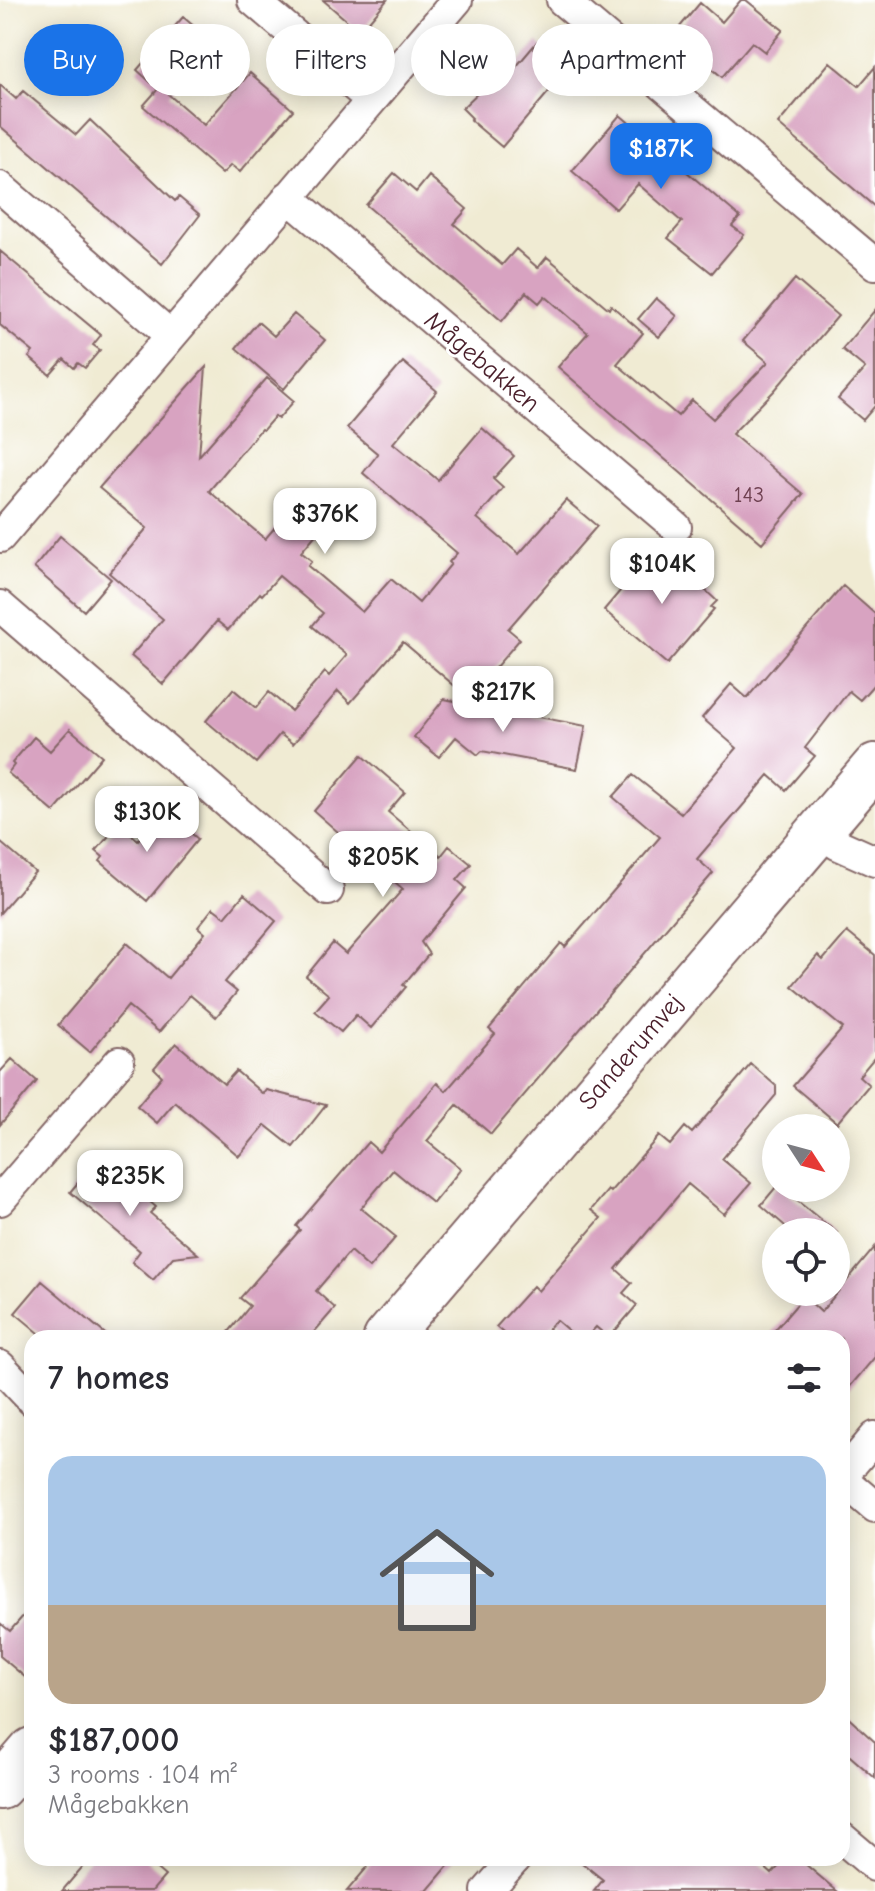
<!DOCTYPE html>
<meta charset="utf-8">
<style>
:root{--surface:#fff;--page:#f2f2f3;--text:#2b2b33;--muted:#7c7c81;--line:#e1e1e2;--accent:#1a73e8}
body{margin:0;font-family:"Comic Neue",sans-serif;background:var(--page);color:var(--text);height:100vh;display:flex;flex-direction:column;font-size:30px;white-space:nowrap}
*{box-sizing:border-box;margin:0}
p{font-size:26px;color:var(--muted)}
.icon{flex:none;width:44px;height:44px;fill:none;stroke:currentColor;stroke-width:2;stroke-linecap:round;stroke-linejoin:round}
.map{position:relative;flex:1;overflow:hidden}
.panel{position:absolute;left:24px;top:1330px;width:826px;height:536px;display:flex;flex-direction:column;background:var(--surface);border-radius:24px;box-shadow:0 4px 20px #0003}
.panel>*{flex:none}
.guide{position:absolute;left:24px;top:24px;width:828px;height:72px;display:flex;gap:16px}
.needle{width:52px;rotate:126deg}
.controls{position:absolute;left:762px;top:1114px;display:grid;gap:16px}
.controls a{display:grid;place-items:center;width:88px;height:88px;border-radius:50%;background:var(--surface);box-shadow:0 4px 20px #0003;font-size:40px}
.price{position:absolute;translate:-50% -68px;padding:0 18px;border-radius:16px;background:#fff;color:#222;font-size:26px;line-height:52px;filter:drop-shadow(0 2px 4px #0008)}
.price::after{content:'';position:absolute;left:50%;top:48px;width:24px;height:18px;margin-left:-12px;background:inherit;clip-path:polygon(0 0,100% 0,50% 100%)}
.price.on{background:var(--accent);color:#fff}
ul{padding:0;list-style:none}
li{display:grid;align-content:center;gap:16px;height:424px;padding:0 24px}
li+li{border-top:2px solid var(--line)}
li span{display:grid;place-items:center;height:248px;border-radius:24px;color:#555}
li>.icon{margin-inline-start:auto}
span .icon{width:144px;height:144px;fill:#fffc;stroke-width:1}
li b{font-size:34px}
h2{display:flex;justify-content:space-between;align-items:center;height:96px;padding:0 24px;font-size:34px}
.chip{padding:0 28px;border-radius:36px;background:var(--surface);box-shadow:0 4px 20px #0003;font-size:28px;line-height:72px}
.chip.on{background:var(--accent);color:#fff}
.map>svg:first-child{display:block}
.building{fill:#d8a3c1}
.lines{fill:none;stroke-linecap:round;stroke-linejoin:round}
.street-casing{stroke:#846666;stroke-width:34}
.secondary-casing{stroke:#846666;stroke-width:48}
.street{stroke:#fff;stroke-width:30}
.secondary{stroke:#fff;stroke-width:44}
.labels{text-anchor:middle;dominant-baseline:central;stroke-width:6;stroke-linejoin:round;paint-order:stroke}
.number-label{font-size:22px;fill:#6e4050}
.street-label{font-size:26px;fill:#4a1f2b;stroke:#fff}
</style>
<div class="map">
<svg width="875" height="1891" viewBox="0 0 875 1891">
<rect width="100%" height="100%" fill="#fff"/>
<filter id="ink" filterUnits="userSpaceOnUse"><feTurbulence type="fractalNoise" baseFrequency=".0125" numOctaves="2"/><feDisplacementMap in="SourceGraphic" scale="16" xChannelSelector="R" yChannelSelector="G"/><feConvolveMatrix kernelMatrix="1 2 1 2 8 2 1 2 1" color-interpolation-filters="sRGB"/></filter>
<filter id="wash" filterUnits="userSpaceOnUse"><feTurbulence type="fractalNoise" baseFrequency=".006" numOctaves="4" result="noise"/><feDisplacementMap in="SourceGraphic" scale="32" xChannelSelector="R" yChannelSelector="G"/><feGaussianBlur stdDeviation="1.8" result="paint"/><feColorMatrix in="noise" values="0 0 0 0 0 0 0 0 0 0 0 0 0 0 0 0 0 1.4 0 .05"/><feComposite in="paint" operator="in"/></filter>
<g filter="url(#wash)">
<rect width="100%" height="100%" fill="#f0ebd3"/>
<g id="blocks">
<path class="building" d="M323,0H387L360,32Z
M741,0H746L783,30L765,52L752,42L722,77L673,35L700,3L722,22Z
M183,17L214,43L169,95L204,125L250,73L293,110L240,172L231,165L222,174L143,106L158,89L137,70Z
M537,42L568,69L502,147L470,120L472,118L462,108L483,88L475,81L492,60L510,74Z
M830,62L859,86L875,67V207L778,124Z
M0,85L16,99L23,91L76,135L90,120L175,201L179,197L200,215L162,264L0,126Z
M620,115L740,217L732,226L744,235L712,273L668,238L682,222L638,184L616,209L572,171Z
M394,173L416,192L429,176L467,209L454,224L502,265L516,249L538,268L547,257L609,309L611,305L643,333L617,364L678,416L692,400L713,419L768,362L743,341L795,279L838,316L774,391L732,434L803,494L762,543L558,367L588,333L545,296L539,303L526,292L502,321L366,205Z
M0,251L101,335L93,345L100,350L85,368L78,363L74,368L64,359L50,375L29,357L33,352L0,325Z
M656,298L677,316L659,337L638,319Z
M875,310V406L863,420L838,399L865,368L842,349Z
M294,314L325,340L284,389L236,348L258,322L274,336Z
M403,362L437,391L393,443L438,480L482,428L514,456L493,479L503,488L477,518L519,554L566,500L597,526L508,629L520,639L469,698L403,642L350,703L338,691L293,744L280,734L256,763L206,721L233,689L256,708L269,692L291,711L325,672L329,676L347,655L312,626L323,613L279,576L262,595L260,593L228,630L217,621L163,684L131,656L163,619L109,573L147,528L99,488L206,367L199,456L267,378L294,401L278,419L275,416L263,430L261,429L209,491L265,539L295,504L322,527L301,552L312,561L308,566L362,612L391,579L419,603L451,564L449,562L457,553L363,473L378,454L347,428Z
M60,536L111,579L84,611L34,568Z
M658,546L717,601L711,607L714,609L667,664L604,610Z
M843,586L875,614V683L860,700L849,691L805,748L815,756L786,790L769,775L697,859L713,873L491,1134L457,1105L427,1141L461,1169L433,1203L393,1170L361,1208L396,1237L369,1268L350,1251L316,1291L335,1308L309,1338H224L250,1306L240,1298L300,1230L296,1226L368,1142L379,1152L437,1083L446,1091L495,1034L489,1029L561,943L565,947L660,837L613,797L633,775L681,813L737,748L702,718L731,684L747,698Z
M444,699L586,726L577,769L482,751L478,755L456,737L439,757L414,737Z
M70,729L102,756L54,812L8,773L14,765L12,763L34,737L50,751Z
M362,755L405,792L388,812L441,856L449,846L471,864L457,880L466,888L421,942L429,954L403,985L406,987L371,1028L356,1015L341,1032L315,1011L329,995L306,976L333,943L346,954L403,889L314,811Z
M164,810L198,839L147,901L100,861L103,857L96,851L119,824L138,840Z
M0,842L35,872L0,913Z
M244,894L276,921L225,982L237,992L216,1017L190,995L159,1032L128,1006L90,1052L58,1025L127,943L168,978L205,933L198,927L213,908L225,917Z
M847,932L875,955V1057L859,1076L869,1085L837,1123L793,1086L843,1028L792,986L818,955L823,960Z
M176,1043L224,1084L236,1071L263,1094L266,1090L326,1105L293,1147L265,1125L239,1156L175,1102L157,1123L137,1106L162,1076L154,1068Z
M12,1059L37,1081L0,1125V1072Z
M751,1064L776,1086V1095L722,1159L751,1183L724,1214L688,1184L616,1269L632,1283L623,1293L637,1305L609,1338L596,1327L586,1338H577L556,1320L540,1338H509L496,1327L533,1286L538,1291L601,1218L591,1210L608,1190L610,1192L659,1136L670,1145L685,1127L692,1133Z
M99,1158L156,1207L150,1213L198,1254L173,1257L153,1280L132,1262L140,1251L70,1192Z
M776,1187L781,1188L836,1232H792L761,1205Z
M875,1247V1357L842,1396V1338H768L804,1296L821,1312Z
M42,1281L110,1338H45L15,1313Z
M32,1606V1683L0,1656V1623L10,1631Z
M842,1712L875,1742V1778L842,1749Z
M90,1858H144L165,1876L152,1891H62Z
M375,1858H455L427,1891H347Z
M576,1858H754L772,1874L786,1858H798L837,1891H594L603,1880Z"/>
</g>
</g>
<g filter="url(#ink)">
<use href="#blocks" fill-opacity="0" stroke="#846666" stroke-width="2"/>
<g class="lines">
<g class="street-casing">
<path id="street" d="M253,0L370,99
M562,0L875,264
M0,187L171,336
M288,197L676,527
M0,537L457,0
M0,606L328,890
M821,830L837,844L875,861
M0,1200L119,1062
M0,1366L32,1400
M842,1476L875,1437
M842,1479L875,1507
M842,1838L875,1866
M487,1891L516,1858"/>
</g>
<g class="secondary-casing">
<path id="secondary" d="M386,1338L875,766
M0,1787L32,1750"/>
</g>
<use href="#street" class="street"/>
<use href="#secondary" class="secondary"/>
</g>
</g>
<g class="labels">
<g class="number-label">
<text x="749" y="495">143</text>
</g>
<g class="street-label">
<text transform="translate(482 362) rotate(40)">Mågebakken</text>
<text transform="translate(631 1052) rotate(-49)">Sanderumvej</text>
</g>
</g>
</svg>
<div class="controls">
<a><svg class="needle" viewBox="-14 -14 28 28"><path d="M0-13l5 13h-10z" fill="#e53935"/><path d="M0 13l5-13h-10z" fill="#7c7c81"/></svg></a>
<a><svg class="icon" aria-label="locate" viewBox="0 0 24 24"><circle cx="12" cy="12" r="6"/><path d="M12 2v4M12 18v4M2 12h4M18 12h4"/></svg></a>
</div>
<b class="price on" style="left:661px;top:191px">$187K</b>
<b class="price" style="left:325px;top:556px">$376K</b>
<b class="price" style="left:662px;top:606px">$104K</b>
<b class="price" style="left:503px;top:734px">$217K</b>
<b class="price" style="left:147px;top:854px">$130K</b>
<b class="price" style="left:383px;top:899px">$205K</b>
<b class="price" style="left:130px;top:1218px">$235K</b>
<div class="guide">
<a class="chip on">Buy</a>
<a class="chip">Rent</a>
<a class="chip">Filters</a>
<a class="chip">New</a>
<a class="chip">Apartment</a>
</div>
<section class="panel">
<h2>7 homes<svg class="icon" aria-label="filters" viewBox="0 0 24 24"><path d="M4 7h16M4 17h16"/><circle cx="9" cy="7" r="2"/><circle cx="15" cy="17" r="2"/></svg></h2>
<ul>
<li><span style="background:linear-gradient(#a9c7e8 60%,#b9a48a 0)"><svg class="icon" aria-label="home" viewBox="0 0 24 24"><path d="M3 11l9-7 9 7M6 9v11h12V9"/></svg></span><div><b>$187,000</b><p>3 rooms · 104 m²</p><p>Mågebakken</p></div></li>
</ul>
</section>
</div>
